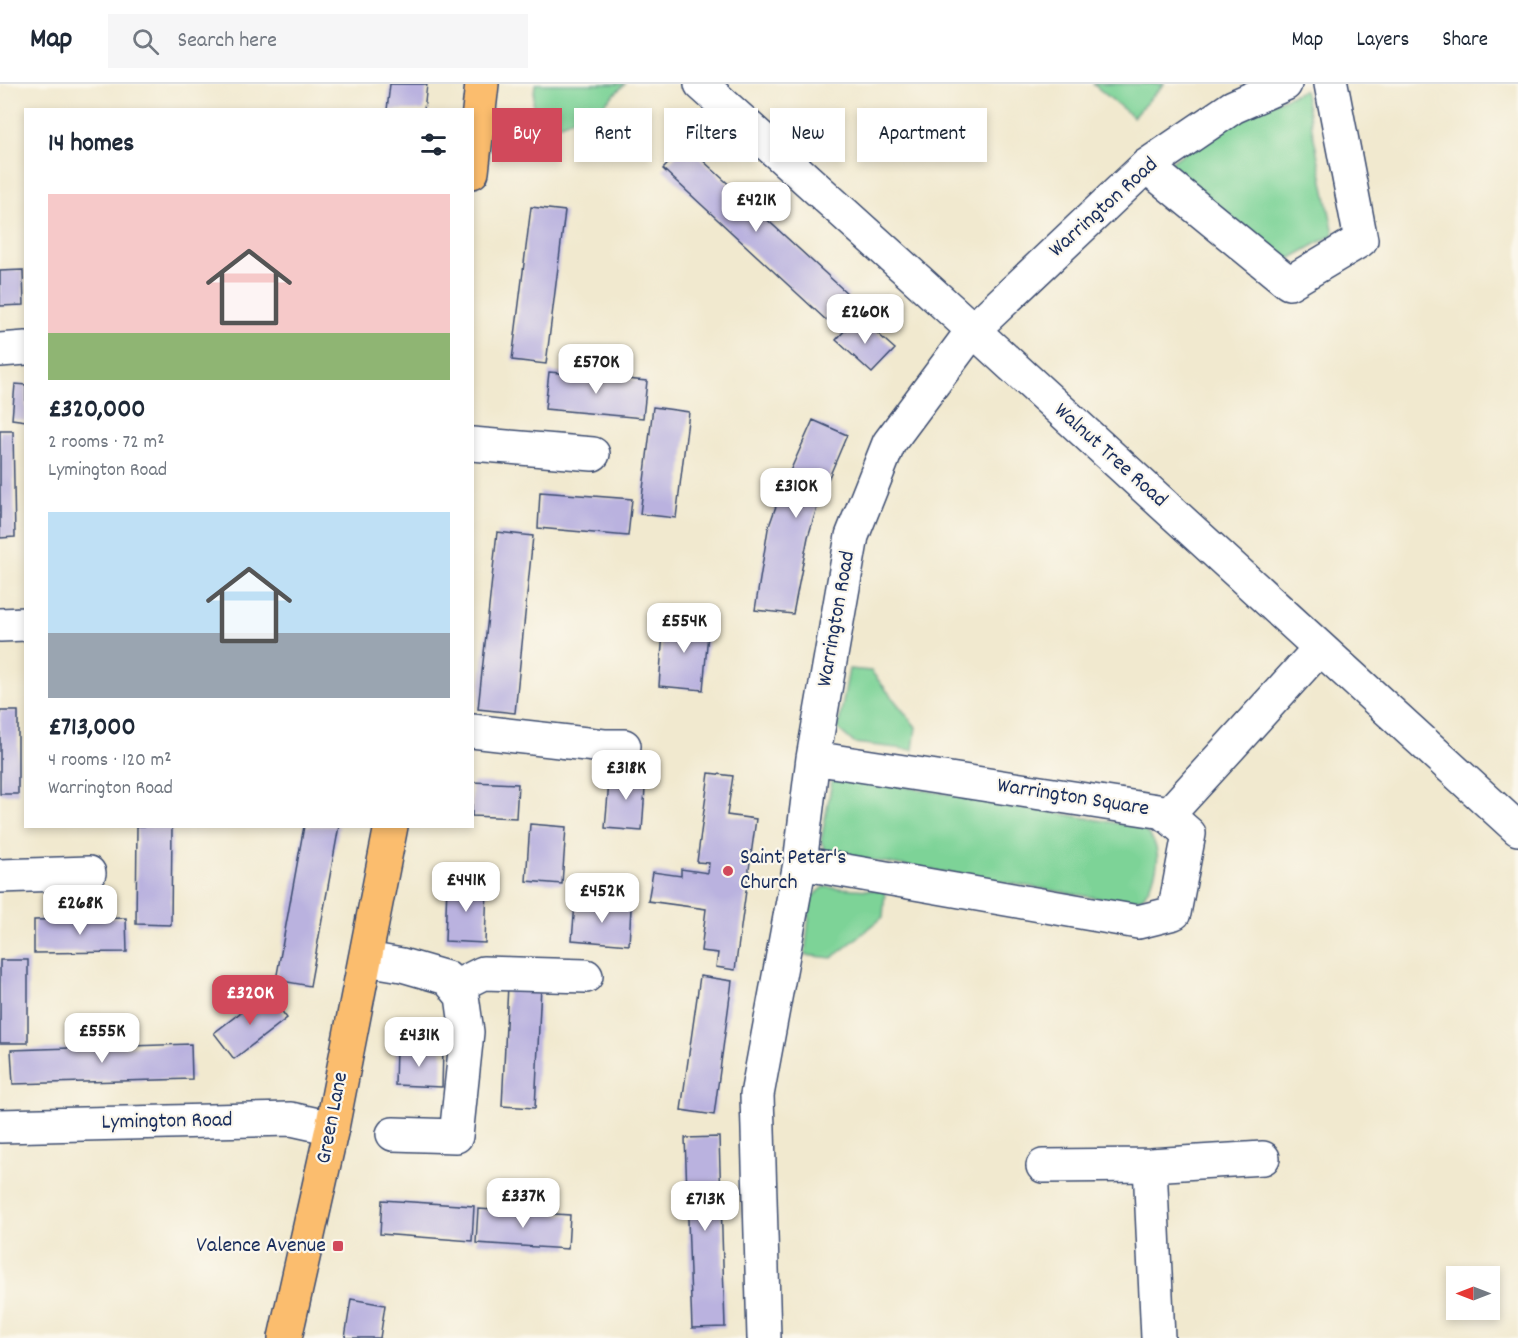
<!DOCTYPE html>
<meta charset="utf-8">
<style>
:root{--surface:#fff;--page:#f6f6f7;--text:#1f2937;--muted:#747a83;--line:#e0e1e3;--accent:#d1495b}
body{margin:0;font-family:Dekko,sans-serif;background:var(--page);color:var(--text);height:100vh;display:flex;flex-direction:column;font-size:22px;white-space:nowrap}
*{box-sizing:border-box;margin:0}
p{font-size:20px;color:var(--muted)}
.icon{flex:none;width:33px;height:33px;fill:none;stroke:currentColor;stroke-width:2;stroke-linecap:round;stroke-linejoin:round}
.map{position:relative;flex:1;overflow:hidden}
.details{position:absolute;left:24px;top:24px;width:450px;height:720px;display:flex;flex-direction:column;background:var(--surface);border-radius:0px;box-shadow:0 3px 9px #0003}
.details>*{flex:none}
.hud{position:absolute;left:492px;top:24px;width:570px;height:54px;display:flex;gap:12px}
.needle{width:39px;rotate:270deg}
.buttons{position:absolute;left:1446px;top:1182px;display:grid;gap:12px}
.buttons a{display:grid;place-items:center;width:54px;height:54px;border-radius:0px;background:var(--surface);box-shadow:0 3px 9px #0003;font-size:30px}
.price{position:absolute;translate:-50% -51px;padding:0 14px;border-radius:12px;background:#fff;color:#222;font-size:20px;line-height:39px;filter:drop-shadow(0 2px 3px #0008)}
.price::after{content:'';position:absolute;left:50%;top:36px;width:18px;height:14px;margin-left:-9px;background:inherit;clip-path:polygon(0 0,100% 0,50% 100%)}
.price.on{background:var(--accent);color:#fff}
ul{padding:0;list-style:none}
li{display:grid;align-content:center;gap:12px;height:318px;padding:0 24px}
li span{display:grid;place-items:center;height:186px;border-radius:0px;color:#555}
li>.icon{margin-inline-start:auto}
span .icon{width:108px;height:108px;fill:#fffc;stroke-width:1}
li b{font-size:26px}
h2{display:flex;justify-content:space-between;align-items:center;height:72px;padding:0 24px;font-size:26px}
.chip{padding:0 21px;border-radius:0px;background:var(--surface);box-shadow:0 3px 9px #0003;font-size:21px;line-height:54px}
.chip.on{background:var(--accent);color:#fff}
header{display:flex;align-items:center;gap:36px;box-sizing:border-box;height:84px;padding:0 30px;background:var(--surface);border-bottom:2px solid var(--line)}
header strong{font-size:28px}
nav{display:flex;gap:33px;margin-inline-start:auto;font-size:21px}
.search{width:420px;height:54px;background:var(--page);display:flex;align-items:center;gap:15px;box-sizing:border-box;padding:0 21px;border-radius:0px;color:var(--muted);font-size:22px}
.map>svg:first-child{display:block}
.green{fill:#7dd397;stroke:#4c817a;stroke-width:1.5}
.building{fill:#bab2df}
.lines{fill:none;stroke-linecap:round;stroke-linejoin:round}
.minor-casing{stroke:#3b4b6f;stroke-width:36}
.major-casing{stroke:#3b4b6f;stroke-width:36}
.minor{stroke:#fff;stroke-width:33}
.major{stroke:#fbbd6e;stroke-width:33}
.poi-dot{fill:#d1495b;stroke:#fbf7ec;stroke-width:2}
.labels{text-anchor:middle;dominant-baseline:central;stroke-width:4.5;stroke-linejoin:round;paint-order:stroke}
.street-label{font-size:22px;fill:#1b2f5e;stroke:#fbf7ec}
.poi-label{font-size:22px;fill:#1b2f5e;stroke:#fbf7ec;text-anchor:start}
</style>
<header>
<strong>Map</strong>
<div class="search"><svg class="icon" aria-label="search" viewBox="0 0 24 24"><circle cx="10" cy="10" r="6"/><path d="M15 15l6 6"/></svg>Search here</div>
<nav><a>Map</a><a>Layers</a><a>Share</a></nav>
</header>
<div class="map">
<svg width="1518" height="1254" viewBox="0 0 1518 1254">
<rect width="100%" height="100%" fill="#fbf7ec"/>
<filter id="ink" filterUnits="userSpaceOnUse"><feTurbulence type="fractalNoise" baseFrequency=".0167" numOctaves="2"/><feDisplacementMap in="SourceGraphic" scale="12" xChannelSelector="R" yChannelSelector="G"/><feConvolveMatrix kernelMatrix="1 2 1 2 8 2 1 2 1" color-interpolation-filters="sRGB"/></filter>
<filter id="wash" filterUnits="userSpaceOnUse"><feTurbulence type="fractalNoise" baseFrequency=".008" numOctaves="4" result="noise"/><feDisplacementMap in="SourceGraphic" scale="24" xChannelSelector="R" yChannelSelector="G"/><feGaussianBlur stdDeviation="1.35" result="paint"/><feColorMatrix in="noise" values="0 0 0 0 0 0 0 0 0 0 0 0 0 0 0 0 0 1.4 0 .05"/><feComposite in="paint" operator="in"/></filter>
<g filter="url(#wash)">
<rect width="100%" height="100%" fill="#f1e9cf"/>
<path class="green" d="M535,0H625L602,22L561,40H531Z
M1093,0H1164L1133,33Z
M1304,6L1334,150L1282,179L1168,80L1233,36Z
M849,585L871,587L916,643L913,666L854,659L838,645Z
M843,692L1139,743C1167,760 1159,790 1143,813L1129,817H1115L829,769L825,766L821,757L832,697Z
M824,803L885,807L883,833L832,874L805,871L811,814Z"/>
<g id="blocks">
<path class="building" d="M390,0H427L424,26H387Z
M686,61L849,211L826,236L663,85Z
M531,123L565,127L546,280L512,276Z
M23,186L24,221L0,222V187Z
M858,232L895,265L872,289L836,256Z
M549,288L647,297L643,334L545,325Z
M15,300L26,301V337L12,335Z
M653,323L689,328L676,434L640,430Z
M813,336L847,351L819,417L808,453L793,530L755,526L768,445L782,405Z
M0,347H13L15,453L0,454Z
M540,408L632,415L628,452L538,444Z
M497,448L533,452L515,629L478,625Z
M664,534L709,538L703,606L659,602Z
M0,627H18V710H0Z
M610,687L646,690L642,747L605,744Z
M709,689L733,692L727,731L756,735L735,886L716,883L718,869L701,867L706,825L648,817L653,788L681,792V785L708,789L709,779L697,778Z
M472,698L518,700L516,734L472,732Z
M530,740L566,743L562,800L526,797Z
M137,742H172L171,841L136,840Z
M304,742H339L310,902L276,896Z
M447,800L487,801L485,859L445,857Z
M575,820L631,824L629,861L572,856Z
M126,834L127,868L34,869V836Z
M0,876H28V959H0Z
M700,892L732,897L714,1031L681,1026Z
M508,901L541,902L535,1024L502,1022Z
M267,908L287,934L234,975L214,949Z
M191,960L192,995L13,1000L11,966Z
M396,965L443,966L442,1003L395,1001Z
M719,1053L725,1243L692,1244L685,1054Z
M382,1116L474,1122L472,1157L380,1150Z
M478,1125L570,1131L568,1165L476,1159Z
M351,1215L385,1221L380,1254H345Z"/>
</g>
</g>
<g filter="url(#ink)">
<use href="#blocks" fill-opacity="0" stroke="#3b4b6f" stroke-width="1.5"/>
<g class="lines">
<g class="minor-casing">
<path id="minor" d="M701,0L973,246L1518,745
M1146,82L1289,199L1361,156L1331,0
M0,266L26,264
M472,360L593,370
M0,541L26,540
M472,647L604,662H624
M1167,732L1320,564
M800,779L1138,838L1174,829L1189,750L1164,728L813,674
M0,792L89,789
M366,875L402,881L447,894L462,912L467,948L456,1052L393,1050
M455,903L483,889L586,892
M0,1042L291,1035L332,1044
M1150,1081L1158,1254
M1043,1082L1150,1081L1263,1074
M764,1254L757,1011L800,779L813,674L852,452L889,359L973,246L1146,82L1233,23L1285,0"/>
</g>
<g class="major-casing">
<path id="major" d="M472,88L482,0
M285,1254L332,1044L391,742"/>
</g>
<use href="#minor" class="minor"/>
<use href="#major" class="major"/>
</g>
</g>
<g class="poi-dot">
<circle cx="728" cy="787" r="6"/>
<rect x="332" y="1156" width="12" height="12" rx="3"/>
</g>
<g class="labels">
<g class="street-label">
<text transform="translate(1104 124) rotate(-42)">Warrington Road</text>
<text transform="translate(1110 372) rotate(42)">Walnut Tree Road</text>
<text transform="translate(837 535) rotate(-80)">Warrington Road</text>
<text transform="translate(1073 714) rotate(9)">Warrington Square</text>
<text transform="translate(333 1034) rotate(-79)">Green Lane</text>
<text transform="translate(167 1038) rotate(-1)">Lymington Road</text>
</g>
<g class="poi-label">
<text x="740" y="774">Saint Peter's<tspan x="740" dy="25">Church</tspan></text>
<text x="326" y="1162" text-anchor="end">Valence Avenue</text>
</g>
</g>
</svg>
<div class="buttons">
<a><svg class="needle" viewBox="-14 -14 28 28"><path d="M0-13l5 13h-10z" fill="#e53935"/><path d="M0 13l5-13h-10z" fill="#747a83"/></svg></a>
</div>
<b class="price" style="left:756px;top:149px">£421K</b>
<b class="price" style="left:865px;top:261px">£260K</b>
<b class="price" style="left:596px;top:311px">£570K</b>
<b class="price" style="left:796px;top:435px">£310K</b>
<b class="price" style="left:684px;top:570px">£554K</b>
<b class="price" style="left:626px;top:717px">£318K</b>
<b class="price" style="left:466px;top:829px">£441K</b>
<b class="price" style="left:602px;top:840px">£452K</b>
<b class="price" style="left:80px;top:852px">£268K</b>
<b class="price on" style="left:250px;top:942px">£320K</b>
<b class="price" style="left:102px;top:980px">£555K</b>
<b class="price" style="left:419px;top:984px">£431K</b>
<b class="price" style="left:523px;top:1145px">£337K</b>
<b class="price" style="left:705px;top:1148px">£713K</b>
<div class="hud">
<a class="chip on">Buy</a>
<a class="chip">Rent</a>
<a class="chip">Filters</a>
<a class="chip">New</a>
<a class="chip">Apartment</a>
</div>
<section class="details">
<h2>14 homes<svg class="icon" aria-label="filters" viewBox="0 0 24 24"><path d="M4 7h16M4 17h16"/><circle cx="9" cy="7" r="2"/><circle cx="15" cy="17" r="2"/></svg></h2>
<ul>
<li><span style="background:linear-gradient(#f6c9c9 75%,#8fb573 0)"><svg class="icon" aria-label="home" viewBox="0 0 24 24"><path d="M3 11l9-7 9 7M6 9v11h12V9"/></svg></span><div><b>£320,000</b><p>2 rooms · 72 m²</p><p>Lymington Road</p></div></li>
<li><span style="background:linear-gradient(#bfe0f5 65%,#9aa5b1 0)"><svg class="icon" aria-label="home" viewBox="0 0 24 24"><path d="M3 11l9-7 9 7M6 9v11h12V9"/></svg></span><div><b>£713,000</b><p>4 rooms · 120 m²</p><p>Warrington Road</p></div></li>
</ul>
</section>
</div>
